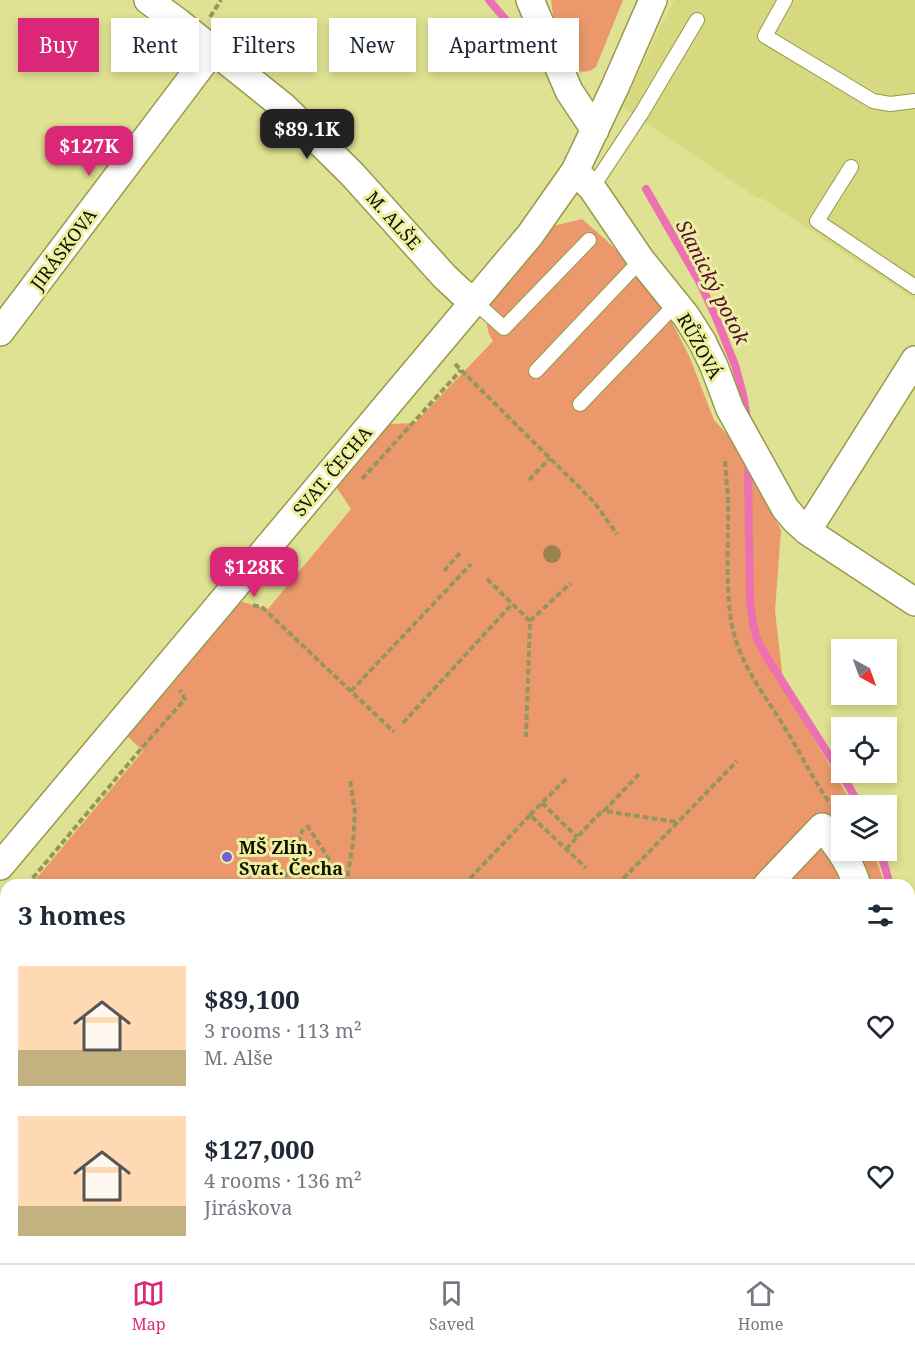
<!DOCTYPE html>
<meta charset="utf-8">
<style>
:root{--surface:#fff;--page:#f6f6f7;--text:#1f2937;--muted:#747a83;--line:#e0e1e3;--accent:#db2777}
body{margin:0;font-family:"Noto Serif",serif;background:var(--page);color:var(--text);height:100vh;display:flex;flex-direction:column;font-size:22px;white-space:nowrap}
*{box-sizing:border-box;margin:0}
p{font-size:20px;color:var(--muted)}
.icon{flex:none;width:33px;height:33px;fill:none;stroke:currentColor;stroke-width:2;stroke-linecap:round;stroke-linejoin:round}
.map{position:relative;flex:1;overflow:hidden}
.drawer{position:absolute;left:0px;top:879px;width:915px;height:384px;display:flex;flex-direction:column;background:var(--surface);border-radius:18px 18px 0 0;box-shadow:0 3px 9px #0003}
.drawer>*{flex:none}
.hud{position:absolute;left:18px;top:18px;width:600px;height:54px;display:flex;gap:12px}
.needle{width:39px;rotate:139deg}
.controls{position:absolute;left:831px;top:639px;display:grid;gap:12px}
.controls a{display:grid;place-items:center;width:66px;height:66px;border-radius:0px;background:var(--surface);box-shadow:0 3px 9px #0003;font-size:30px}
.price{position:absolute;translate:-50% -51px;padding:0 14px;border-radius:12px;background:var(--accent);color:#fff;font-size:20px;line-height:39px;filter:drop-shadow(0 2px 3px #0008)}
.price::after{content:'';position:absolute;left:50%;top:36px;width:18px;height:14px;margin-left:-9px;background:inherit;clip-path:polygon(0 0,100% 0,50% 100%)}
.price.current{background:#222;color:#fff}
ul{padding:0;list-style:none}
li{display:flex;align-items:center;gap:18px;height:150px;padding:0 18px}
li span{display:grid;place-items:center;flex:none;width:168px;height:120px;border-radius:0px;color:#555}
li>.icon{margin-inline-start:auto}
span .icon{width:72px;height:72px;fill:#fffc;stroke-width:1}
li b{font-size:26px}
h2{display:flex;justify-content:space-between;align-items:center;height:72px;padding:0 18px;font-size:26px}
.pill{padding:0 21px;border-radius:0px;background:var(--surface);box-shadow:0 3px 9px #0003;font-size:21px;line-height:54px}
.pill.current{background:var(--accent);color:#fff}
.tab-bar{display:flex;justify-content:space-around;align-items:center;height:84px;border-top:2px solid var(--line);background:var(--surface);font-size:16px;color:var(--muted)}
.tab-bar a{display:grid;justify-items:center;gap:3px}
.tab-bar .current{color:var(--accent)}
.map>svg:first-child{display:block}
.built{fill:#d7d981}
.green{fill:#eb996c}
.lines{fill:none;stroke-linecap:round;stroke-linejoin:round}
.stream{stroke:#ed70b2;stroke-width:8}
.service-casing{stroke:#98994c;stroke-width:16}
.minor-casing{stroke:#98994c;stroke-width:30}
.primary-casing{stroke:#fff;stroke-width:36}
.path{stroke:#95965d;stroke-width:4;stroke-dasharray:6 3;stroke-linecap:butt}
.service{stroke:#fff;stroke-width:14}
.minor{stroke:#fff;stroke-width:27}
.primary{stroke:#7ac5b0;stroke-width:33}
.tree{fill:#9a814d}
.poi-dot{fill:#765bd5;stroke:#edf0a0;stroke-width:2}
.labels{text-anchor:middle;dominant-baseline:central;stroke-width:6;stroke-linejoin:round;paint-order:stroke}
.street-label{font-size:18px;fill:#121200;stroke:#edf0a0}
.poi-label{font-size:18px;font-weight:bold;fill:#121200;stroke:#edf0a0;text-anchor:start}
.water-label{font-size:20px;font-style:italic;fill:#5b0c3c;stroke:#edf0a0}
</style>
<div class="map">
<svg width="915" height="1263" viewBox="0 0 915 1263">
<rect width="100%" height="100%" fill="#e0e293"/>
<path class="built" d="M674,0H915V300L763,199L755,197L622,106Z
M915,1176V1263H859L863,1257H909V1185Z"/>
<path class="green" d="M551,0H623L596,67C588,73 582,73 572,69L553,15Z
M582,219L606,240L651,284L676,330L690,358L714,420L734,442L781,530L775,611L784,688L853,805L842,806V850L873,851L885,885H31L143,751L126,735L239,601L268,609L351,509L335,485L390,424L415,423L493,341L489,334L484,313L553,226Z
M6,914V1257H776L772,1263H0V922Z
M909,954L915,972V1046L909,1055Z"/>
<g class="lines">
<path class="stream" d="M489,0L511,26
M646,189L699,281L715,315L735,365L743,394L747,419
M748,471L750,601L753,624L757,639L766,656L848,785L860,806
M880,850L890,885
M909,940L915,958"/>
<g class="service-casing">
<path id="service" d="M785,0L765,36L873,101L890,104L915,101
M851,167L817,221L915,287
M592,188L641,114L697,20
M475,302L504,328L589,240
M536,371L641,260
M580,404L676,304
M909,1210L915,1203"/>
</g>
<g class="minor-casing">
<path id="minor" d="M148,0L178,22L284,107L352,174L444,276L461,292L475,302
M530,0L569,91L595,130
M575,171L592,188L641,260L686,316L702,341L714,366L730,409L785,508L795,520L807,531L915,602
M0,332L213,50
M807,531L915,360
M0,866L530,235L575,171L615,87L653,0
M767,885L822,827C837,845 850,862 857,885
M631,1263L635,1257"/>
</g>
<g class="primary-casing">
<path id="primary" d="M909,1113L915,1104
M809,1263L813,1257"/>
</g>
<path class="path" d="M210,17L221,0
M455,364L594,502L617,534
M725,461C726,473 727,485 728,498C729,539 725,580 731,620C738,663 762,690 783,725C800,751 812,779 830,803
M362,479L461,370
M529,480L550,458
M444,571L460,553
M487,579L530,621L526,737
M253,605L263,608L394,732
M530,621L571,583
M351,691L471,564
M403,723L512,604
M639,774L604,811L677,822
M542,803L577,837
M530,815L568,777
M307,825L345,884
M566,849L600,813L604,811
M27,885L140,750L185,699L180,690
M283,885L303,829
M346,885L353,843L355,812L350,779
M464,885L530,815L586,868
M617,885L737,761
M0,917L6,910
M909,997L912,1006L910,1018
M0,1044L6,1049
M402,1257L405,1260L408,1257
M747,1263L750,1257"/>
<use href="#service" class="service"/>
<use href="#minor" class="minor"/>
<use href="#primary" class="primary"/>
</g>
<circle class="tree" cx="552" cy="554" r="9"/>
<circle class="poi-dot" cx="227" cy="857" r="6"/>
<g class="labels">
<g class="street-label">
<text transform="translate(394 220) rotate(48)">M. ALŠE</text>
<text transform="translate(63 249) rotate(-53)">JIRÁSKOVA</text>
<text transform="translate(700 346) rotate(61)">RŮŽOVÁ</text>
<text transform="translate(332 471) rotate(-50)">SVAT. ČECHA</text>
</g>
<g class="poi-label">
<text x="239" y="847">MŠ Zlín,<tspan x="239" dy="21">Svat. Čecha</tspan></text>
</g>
<g class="water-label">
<text transform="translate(713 282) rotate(63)">Slanický potok</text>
</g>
</g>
</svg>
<div class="controls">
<a><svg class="needle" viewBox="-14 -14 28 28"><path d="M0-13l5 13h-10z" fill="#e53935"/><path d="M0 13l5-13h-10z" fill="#747a83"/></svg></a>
<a><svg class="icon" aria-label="locate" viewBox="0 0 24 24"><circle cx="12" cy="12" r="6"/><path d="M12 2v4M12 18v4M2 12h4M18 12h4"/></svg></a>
<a><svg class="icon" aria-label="layers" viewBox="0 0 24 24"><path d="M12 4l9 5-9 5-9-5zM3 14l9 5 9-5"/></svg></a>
</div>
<b class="price current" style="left:307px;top:160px">$89.1K</b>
<b class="price" style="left:89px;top:177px">$127K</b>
<b class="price" style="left:254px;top:598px">$128K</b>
<div class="hud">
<a class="pill current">Buy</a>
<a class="pill">Rent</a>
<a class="pill">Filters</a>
<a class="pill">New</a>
<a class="pill">Apartment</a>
</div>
<section class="drawer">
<h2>3 homes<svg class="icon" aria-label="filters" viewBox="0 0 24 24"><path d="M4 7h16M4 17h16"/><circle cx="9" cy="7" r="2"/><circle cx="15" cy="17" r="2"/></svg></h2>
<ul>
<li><span style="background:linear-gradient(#ffd9b3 70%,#c2b280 0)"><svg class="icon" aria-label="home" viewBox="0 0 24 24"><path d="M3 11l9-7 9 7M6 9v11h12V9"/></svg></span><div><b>$89,100</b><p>3 rooms · 113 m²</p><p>M. Alše</p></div><svg class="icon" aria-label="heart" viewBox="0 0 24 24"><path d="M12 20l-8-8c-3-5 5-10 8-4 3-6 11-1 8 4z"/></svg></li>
<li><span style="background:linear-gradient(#ffd9b3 75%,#c2b280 0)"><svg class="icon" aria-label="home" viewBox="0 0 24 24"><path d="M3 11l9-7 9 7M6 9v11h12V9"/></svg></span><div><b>$127,000</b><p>4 rooms · 136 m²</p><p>Jiráskova</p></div><svg class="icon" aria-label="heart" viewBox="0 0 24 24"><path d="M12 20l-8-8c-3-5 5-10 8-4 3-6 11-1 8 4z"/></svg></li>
</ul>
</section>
</div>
<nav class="tab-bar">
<a class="current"><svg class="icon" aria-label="map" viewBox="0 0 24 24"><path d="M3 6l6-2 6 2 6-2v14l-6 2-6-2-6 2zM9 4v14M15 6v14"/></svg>Map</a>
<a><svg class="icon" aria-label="saved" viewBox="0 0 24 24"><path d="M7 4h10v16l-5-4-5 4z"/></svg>Saved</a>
<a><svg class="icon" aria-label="home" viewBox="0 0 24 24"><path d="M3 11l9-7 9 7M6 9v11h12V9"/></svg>Home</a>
</nav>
